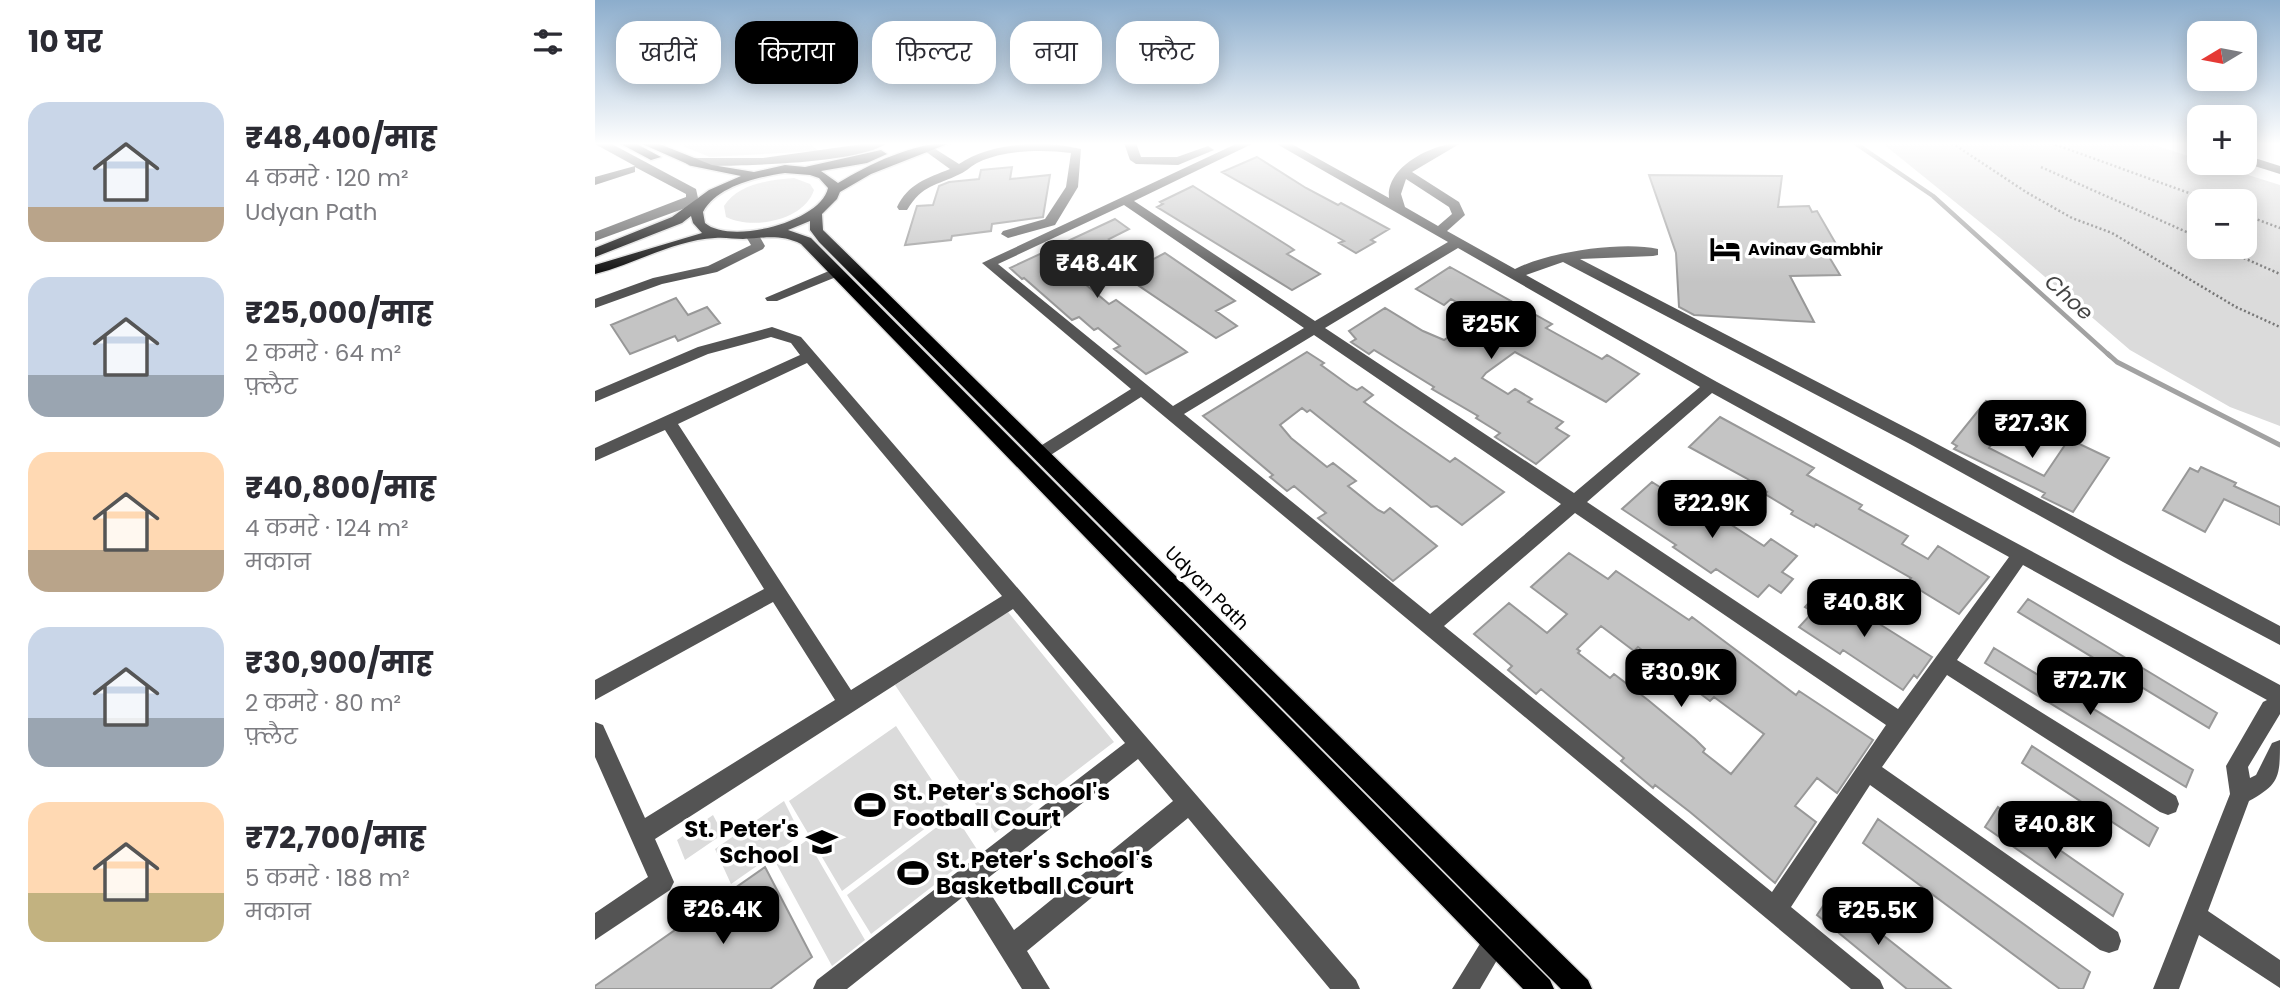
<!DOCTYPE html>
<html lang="hi">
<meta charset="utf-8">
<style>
:root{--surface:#fff;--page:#f2f2f3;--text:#2b2b33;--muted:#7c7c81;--accent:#000}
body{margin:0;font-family:Poppins,"Noto Sans Devanagari",sans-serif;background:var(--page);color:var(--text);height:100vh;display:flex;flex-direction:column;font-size:26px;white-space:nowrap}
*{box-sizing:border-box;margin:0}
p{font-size:23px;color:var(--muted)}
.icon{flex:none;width:38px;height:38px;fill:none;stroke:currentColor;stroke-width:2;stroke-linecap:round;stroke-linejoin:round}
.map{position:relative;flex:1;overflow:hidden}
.details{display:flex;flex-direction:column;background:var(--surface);width:595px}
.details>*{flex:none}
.top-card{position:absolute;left:21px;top:21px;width:665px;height:63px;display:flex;gap:14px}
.needle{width:46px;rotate:260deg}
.buttons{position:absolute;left:1592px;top:21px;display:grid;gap:14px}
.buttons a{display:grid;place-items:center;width:70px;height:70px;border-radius:14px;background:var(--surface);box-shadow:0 4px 18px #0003;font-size:35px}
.price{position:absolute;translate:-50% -60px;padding:0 16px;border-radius:14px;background:var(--accent);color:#fff;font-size:23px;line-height:46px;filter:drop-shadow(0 2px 4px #0008)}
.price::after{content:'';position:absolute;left:50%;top:42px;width:21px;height:16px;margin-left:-10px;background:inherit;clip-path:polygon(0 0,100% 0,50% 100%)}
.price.active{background:#222;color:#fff}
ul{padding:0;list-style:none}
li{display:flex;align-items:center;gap:21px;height:175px;padding:0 28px}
li span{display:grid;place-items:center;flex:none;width:196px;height:140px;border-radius:21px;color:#555}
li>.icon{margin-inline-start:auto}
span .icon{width:84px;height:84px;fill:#fffc;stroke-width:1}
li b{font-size:30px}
h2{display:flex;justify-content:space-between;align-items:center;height:84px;padding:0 28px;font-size:30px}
.pill{padding:0 24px;border-radius:21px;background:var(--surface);box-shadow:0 4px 18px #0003;font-size:24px;line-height:63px}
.pill.active{background:var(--accent);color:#fff}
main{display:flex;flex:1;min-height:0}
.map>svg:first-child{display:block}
.green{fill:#dbdbdb;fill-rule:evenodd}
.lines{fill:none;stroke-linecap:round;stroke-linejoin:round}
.stream-far1{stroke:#a2a2a2;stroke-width:4.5}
.stream{stroke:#a2a2a2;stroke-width:5}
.building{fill:#c4c4c4;stroke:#989898;stroke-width:2;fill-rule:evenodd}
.major-casing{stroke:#dbdbdb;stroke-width:3}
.path{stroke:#767676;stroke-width:2.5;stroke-dasharray:2 2.5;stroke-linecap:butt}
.minor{fill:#545454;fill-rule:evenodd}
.major{fill:#000;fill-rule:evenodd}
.labels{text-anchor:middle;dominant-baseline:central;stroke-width:7;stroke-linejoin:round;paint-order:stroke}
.far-poi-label{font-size:16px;font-weight:bold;fill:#000;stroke:#fff;text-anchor:start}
.street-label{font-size:19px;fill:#000;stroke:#fff}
.water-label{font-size:21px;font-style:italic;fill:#434343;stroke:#fff}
.near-poi-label{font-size:23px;font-weight:bold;fill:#000;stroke:#fff;text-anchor:start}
</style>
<main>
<section class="details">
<h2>10 घर<svg class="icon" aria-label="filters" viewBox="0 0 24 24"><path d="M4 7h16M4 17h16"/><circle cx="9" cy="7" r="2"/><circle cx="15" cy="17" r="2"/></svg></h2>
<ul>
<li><span style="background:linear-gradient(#c9d6e8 75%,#b9a48a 0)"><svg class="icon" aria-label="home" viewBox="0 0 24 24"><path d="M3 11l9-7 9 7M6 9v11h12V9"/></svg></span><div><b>₹48,400/माह</b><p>4 कमरे · 120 m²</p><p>Udyan Path</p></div></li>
<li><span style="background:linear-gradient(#c9d6e8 70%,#9aa5b1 0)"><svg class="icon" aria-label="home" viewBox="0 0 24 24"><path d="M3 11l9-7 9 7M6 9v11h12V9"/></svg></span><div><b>₹25,000/माह</b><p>2 कमरे · 64 m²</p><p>फ़्लैट</p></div></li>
<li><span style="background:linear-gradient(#ffd9b3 70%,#b9a48a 0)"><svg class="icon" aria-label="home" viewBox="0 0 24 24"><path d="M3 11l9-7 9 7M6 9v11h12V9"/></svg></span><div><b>₹40,800/माह</b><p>4 कमरे · 124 m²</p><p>मकान</p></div></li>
<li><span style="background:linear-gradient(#c9d6e8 65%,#9aa5b1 0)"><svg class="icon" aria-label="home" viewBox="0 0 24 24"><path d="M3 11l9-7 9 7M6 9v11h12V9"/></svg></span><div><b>₹30,900/माह</b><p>2 कमरे · 80 m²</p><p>फ़्लैट</p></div></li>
<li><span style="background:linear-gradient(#ffd9b3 65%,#c2b280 0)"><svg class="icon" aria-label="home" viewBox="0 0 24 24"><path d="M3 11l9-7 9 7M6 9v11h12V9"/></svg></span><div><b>₹72,700/माह</b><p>5 कमरे · 188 m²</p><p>मकान</p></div></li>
</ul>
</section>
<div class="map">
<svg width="1685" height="989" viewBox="0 0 1685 989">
<rect width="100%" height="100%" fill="#fff"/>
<path class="green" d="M80,143H215L223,151L115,157Z
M1287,143H1554L1605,160V163H1615L1685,185V426L1635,407L1535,350L1406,239ZM1605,201H1650V247H1605Z
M199,178L215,184L219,190C209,221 157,230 131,217L129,206C143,184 174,180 199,178Z
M413,612L519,742L400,833L300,685Z
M301,726L356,809L247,891L194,801Z
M189,801L206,835L136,884L120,849Z
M359,814L383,851L276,934L252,895Z
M118,815L128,834L90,860L82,840Z
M212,840L270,940L237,966L181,863Z"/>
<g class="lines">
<path class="stream-far1" d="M1260,143L1338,196L1515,356"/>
<path class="stream" d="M1513,354L1522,362L1685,445"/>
</g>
<path class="building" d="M662,157L711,188L743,205L746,203L794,229L776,240L780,242L761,253L744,243L749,241L627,172Z
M417,167L415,179L455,175L448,217L397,224L396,231L357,236L356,240L310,245L322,206L338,205L344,186L354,182L384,179L386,170Z
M1054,175L1187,176L1183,207L1214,206L1217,212L1222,211L1244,249L1230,250L1245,275L1195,276L1219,322L1099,315L1084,307L1081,253Z
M598,186L695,247L699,250L692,254L725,274L697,290L562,207L568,204L565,202Z
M520,219L534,229L514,239L517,241L470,264L473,267L471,268L514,304L521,300L592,352L551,374L519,349L525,346L503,328L499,330L484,317L477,320L429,278L427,279L415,268Z
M570,253L640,301L621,311L642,326L621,338L528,275Z
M855,267L957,324L951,328L1007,359L1012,355L1044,374L1011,402L920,352L891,373L887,378L913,394L920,389L937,399L933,402L968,422L961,428L974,436L941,464L900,437L905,433L881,418L883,416L837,389L839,387L779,350L774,354L756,342L761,339L754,331L790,308L828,331L849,340L885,316L856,299L849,305L821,289Z
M81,298L93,315L112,307L125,323L83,341L80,336L35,354L16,325Z
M712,352L729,363L726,365L755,386L762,390L767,387L778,395L769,402L804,427L855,462L860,458L909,492L867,525L842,506L836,507L715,410L712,412L707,408L685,425L696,438L732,467L738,463L761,481L753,486L783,510L789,513L795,508L842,546L798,581L723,518L731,513L699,486L692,491L675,477L678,475L608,416Z
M1391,401L1419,415L1394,448L1449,476L1474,439L1514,458L1478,512L1447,497L1450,493L1359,449L1362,446L1357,443Z
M1125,417L1219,468L1212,475L1267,505L1264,509L1313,536L1307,544L1333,559L1343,546L1394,577L1364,614L1312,582L1316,578L1221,524L1219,527L1196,514L1198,511L1170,494L1172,492L1151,478L1094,447Z
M1606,467L1641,483L1639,486L1685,507V525L1629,499L1610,532L1568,510L1595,468L1603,472Z
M1057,482L1079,496L1084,491L1169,546L1176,539L1202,556L1187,572L1198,579L1186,593L1174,585L1163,597L1121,569L1116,573L1078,547L1081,545L1027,509Z
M974,553L1013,579L1021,571L1094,620L1097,617L1201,695L1204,691L1278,740L1242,793L1222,778L1200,806L1221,822L1180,883L1095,812L1060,785L1058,788L1026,761L1029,758L946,689L941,694L913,670L917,666L879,634L914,603L952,633L972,614L936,587ZM1006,626L1039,651L1043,647L1115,701L1119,697L1169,734L1136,774L1108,752L1110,749L1100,739L1053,700L1019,674L1015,678L983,653L985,651L982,649Z
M1227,588L1337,657L1322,678L1319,675L1308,690L1248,650L1245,654L1204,627L1218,612L1210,607Z
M1433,599L1622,713L1614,728L1423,612Z
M1399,648L1598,770L1591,787L1390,663Z
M1437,746L1563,828L1554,846L1427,763Z
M1403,807L1528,894L1518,916L1390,827Z
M1283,819L1495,972L1488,989H1465L1268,843Z
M170,867L217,957L175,989H0V986Z
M1236,894L1356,989H1312L1222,915Z"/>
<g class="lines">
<g class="major-casing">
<path id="major" d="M24,143H40L66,157L56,160Z
M45,143H62L117,165L159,172L190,165L210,167L286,150L292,154L272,163L226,171L243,183C275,164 317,143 355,143L276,174L245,192L242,199L227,214L228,230L993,980L997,989H966L224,242L215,230V221L193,230L216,238L955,980L959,989H928L206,244C186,234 169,238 148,239C139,239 129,237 120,238C79,240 40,264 0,274V265L107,233L98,223L96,216L87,223L0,257V248L77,217L114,190L146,176L97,166ZM190,173L215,175L224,178L233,188C226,222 135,245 110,223L108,212C122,186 163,177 190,173Z"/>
</g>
<path class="path" d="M1357,143L1431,192L1477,218L1517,233L1641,307L1685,327
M1456,143L1616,201
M1446,167L1605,238
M1650,215L1685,228
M1624,247L1685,274"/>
<path class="minor" d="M15,143L101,189L103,198L96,206L0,241V232L91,197V194L40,167V172L0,185V177L40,166L0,144Z
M275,143H292C263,165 134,166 95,166L89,162L95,158H168Z
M529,143H541L546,157H582L613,146L619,150L583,165L541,164L535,160Z
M643,143H659L539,201L720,321L853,242L680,143H695L794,198C791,166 839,143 866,143L817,172L864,202L870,215L852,231L920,269C953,252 1027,241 1063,249V255L1058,256L985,259L1327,436L1685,626V645L1528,562L1315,444L968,262L931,275L1122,382L1685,685V714L1653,767L1655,778L1661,775L1677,743L1685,740C1685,777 1685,784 1654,801L1613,911L1685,960V988L1604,935L1584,989H1558L1635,794L1631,766L1668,702L1672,700L1428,565L1362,660L1581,796L1584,804L1581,812L1573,815L1565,812L1352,675L1287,767L1523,932L1526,941L1523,950L1514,953L1505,950L1275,785L1196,907L1285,980L1289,989H1256L546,397L451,458H439L437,454L439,450L536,389L387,263ZM811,179L854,207L857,214L843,226L810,207L806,194ZM529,205L709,328L578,406L403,264ZM863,248L1105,387L979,493L730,328ZM719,335L966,504L835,614L589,414ZM1117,393L1414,557L1303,709L992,502ZM980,513L1291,725L1177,892L849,626Z
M1594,143H1605V148Z
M334,145L364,164C396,142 450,140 486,149L483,187L460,225L413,238L406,234L408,231L450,219L471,187L476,153C448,149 410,150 384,162C377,165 372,171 365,174C341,186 328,184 312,210H304L302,207C313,184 332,178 355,169L330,151V147Z
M1650,155L1685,166V174L1650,163Z
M157,231L162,232L170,246L168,249L122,272L67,284L0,308V299L58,278L113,266L156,245L150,235Z
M241,268L248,272L246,275L182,301H172L170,298Z
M177,327L206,337L761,980L765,989H735L593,818L432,951L455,989H427L369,896L252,989H218L222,980L530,743L418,609L60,839L79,882L75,890L0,940V913L53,877L0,757V722L8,725L50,818L240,700L178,602L0,700V680L169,589L70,430L0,461V448L205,355L196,343L176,337L113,354L0,402V391L103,347ZM212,363L407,596L256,690L83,424ZM543,759L578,801L419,930L388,882Z
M900,931L909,934L912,943L885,989H857L891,934Z"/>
<use href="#major" class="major"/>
</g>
<linearGradient id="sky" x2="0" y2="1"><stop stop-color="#8cadcc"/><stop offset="0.51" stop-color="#fff"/><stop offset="1" stop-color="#fff" stop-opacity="0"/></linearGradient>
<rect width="1685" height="282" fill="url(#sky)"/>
<defs>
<g id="hotel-bare" transform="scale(2.415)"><path d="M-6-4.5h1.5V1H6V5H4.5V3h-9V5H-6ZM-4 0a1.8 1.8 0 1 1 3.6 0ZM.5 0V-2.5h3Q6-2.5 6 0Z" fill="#000" stroke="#fff" stroke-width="2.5" paint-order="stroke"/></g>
<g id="stadium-bare" transform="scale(2.415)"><path d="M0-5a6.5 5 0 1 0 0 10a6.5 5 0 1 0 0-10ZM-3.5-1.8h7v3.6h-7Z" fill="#000" stroke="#fff" stroke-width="2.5" paint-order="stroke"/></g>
<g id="school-bare" transform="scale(2.415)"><path d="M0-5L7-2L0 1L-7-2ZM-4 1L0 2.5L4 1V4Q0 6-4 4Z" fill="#000" stroke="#fff" stroke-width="2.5" paint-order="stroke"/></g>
</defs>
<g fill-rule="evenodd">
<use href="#hotel-bare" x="1130" y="249"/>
<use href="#stadium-bare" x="275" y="805"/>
<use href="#school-bare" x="227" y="842"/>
<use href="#stadium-bare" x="318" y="873"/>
</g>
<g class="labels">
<g class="far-poi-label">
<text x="1153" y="249">Avinav Gambhir</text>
</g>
<g class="street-label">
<text transform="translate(612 588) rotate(45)">Udyan Path</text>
</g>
<g class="water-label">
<text transform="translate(1474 297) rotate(42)">Choe</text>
</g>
<g class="near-poi-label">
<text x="298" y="792">St. Peter's School's<tspan x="298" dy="26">Football Court</tspan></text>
<text x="204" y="829" text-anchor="end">St. Peter's<tspan x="204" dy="26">School</tspan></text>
<text x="341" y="860">St. Peter's School's<tspan x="341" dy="26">Basketball Court</tspan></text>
</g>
</g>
</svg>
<div class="buttons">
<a><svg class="needle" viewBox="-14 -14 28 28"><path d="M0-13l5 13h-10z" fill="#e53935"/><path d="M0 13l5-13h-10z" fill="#7c7c81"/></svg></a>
<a>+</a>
<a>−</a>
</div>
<b class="price active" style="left:502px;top:300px">₹48.4K</b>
<b class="price" style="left:896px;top:361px">₹25K</b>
<b class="price" style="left:1437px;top:460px">₹27.3K</b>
<b class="price" style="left:1117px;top:540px">₹22.9K</b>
<b class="price" style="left:1269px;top:639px">₹40.8K</b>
<b class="price" style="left:1086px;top:709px">₹30.9K</b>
<b class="price" style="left:1495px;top:717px">₹72.7K</b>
<b class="price" style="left:1460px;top:861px">₹40.8K</b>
<b class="price" style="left:128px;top:946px">₹26.4K</b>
<b class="price" style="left:1283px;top:947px">₹25.5K</b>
<div class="top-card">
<a class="pill">खरीदें</a>
<a class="pill active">किराया</a>
<a class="pill">फ़िल्टर</a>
<a class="pill">नया</a>
<a class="pill">फ़्लैट</a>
</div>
</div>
</main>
